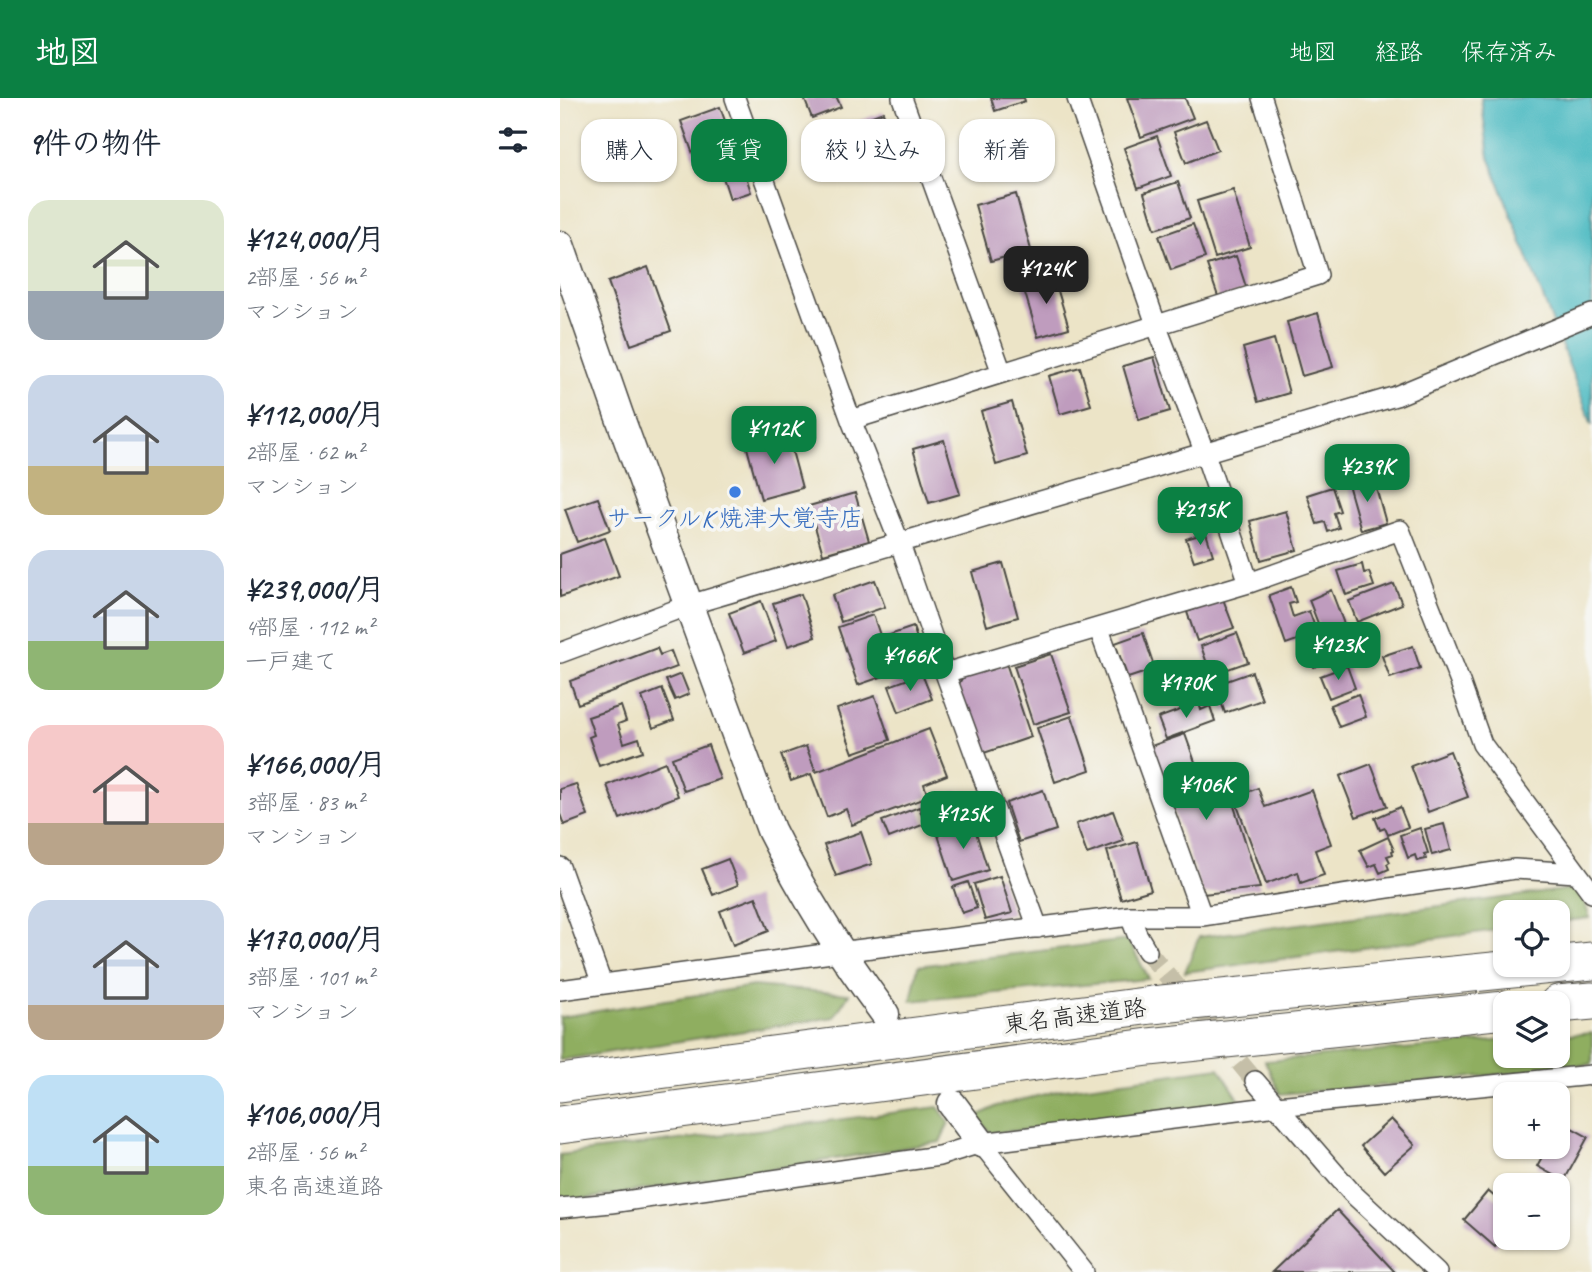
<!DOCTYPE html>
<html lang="ja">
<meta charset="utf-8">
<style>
:root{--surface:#fff;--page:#f2f2f3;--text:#1f2937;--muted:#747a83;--accent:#0b8043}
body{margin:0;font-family:Caveat,"Klee One",sans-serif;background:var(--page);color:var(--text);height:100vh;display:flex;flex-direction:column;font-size:26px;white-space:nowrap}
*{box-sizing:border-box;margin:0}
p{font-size:23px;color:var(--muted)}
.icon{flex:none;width:38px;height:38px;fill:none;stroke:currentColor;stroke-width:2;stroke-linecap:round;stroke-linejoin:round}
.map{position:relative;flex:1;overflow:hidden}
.details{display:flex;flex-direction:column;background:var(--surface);width:560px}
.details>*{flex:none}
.banner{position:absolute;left:21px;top:21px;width:665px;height:63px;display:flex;gap:14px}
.tools{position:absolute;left:933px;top:802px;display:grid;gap:14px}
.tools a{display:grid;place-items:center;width:77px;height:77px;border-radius:14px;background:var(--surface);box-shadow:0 2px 5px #0004;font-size:35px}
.price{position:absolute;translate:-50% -60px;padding:0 16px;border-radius:14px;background:var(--accent);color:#fff;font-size:23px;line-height:46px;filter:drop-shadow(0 2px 4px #0008)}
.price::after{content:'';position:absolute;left:50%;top:42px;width:21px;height:16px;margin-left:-10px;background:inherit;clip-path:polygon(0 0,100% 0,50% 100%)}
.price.current{background:#222;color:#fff}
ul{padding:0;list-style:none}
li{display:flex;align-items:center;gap:21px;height:175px;padding:0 28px}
li span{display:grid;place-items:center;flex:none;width:196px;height:140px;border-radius:21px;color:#555}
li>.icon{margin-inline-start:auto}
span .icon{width:84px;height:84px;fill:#fffc;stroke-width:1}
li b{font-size:30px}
h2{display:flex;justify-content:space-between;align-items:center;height:84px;padding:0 28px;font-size:30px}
.tag{padding:0 24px;border-radius:21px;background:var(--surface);box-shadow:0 2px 5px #0004;font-size:24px;line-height:63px}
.tag.current{background:var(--accent);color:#fff}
header{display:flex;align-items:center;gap:42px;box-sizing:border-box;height:98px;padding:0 35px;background:var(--accent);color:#fff}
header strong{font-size:33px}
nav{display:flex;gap:38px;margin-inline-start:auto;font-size:24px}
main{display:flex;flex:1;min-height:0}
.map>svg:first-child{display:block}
.forest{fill:#8fae61;stroke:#5d6c46;stroke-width:2}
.water{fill:#4ab9c1;stroke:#3a7276;stroke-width:2}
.building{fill:#bf9cbe}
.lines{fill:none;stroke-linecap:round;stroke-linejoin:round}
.street-tunnel{stroke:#c5bfa8;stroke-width:19;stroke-dasharray:19 10;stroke-linecap:butt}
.street-casing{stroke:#484742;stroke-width:22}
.secondary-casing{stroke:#484742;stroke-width:31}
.highway-casing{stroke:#484742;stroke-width:39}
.street{stroke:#fff;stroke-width:19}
.secondary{stroke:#fff;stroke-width:28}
.highway{stroke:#fff;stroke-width:37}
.shop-dot{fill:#3f7fe0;stroke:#f6f6f2;stroke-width:2.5}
.labels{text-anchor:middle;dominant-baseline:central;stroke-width:7;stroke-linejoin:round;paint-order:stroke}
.shop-label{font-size:24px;fill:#366cbe;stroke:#f6f6f2}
.street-label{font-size:24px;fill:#2b2b2b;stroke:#f6f6f2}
</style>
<header>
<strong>地図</strong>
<nav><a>地図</a><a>経路</a><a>保存済み</a></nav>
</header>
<main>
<section class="details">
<h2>9件の物件<svg class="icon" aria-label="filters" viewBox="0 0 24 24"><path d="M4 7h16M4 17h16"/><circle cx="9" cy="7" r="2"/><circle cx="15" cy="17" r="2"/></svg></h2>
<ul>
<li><span style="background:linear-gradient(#dfe7d0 65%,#9aa5b1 0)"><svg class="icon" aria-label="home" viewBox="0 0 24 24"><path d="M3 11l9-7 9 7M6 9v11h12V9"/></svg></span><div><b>¥124,000/月</b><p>2部屋 · 56 m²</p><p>マンション</p></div></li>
<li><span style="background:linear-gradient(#c9d6e8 65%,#c2b280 0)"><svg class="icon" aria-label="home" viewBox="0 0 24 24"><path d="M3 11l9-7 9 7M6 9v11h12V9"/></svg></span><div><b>¥112,000/月</b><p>2部屋 · 62 m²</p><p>マンション</p></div></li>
<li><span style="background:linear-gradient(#c9d6e8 65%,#8fb573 0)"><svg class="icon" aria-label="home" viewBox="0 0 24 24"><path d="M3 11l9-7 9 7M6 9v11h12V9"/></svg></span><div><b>¥239,000/月</b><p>4部屋 · 112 m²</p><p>一戸建て</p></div></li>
<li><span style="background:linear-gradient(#f6c9c9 70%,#b9a48a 0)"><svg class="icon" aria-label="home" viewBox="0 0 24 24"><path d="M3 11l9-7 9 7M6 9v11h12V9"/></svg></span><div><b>¥166,000/月</b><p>3部屋 · 83 m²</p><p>マンション</p></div></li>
<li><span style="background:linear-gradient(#c9d6e8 75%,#b9a48a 0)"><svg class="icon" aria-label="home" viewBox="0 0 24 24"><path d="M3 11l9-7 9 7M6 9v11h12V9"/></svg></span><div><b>¥170,000/月</b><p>3部屋 · 101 m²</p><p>マンション</p></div></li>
<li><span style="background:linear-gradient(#bfe0f5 65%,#8fb573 0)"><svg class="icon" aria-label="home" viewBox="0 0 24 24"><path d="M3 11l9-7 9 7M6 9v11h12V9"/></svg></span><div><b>¥106,000/月</b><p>2部屋 · 56 m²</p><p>東名高速道路</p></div></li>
</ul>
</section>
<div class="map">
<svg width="1032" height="1174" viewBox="0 0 1032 1174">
<rect width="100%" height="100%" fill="#f6f6f2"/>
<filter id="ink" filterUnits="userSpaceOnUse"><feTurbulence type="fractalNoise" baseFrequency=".0143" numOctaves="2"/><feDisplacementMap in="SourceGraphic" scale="14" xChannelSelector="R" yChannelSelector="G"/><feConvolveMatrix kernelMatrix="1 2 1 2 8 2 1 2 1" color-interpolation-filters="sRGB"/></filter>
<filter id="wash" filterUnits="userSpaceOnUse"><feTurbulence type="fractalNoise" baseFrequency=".00686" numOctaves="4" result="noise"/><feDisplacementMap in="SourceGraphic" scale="28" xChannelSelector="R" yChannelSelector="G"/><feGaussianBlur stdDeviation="1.57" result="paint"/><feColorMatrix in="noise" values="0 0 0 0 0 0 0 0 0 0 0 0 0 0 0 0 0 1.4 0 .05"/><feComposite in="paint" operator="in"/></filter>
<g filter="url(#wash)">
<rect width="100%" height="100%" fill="#ece4c7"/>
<path class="forest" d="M1019,790L1030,820L998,824V814H945V831L625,874L639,839Z
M568,842L589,881L351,903L358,868Z
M193,888L289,896L274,919L0,962V919Z
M1032,935V966L887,982L720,996L705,963L945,942V957H998V938Z
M659,970L686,1012L431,1035L416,1019L437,1008L505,991Z
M378,1009L389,1024L380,1044L0,1105V1057Z"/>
<path class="water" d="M921,0H1032V327L929,59Z"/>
<g id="blocks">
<path class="building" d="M244,0H277L281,9L252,20Z
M431,0H464L465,3L435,13Z
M567,0H625L633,20L581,39Z
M160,9L177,56L138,70L121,23Z
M323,14L334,46L285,63L274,32Z
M646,22L658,52L626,65L614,34Z
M597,38L611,78L578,90L564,50Z
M181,63L191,94L170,101L160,70Z
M618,84L630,120L595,131L584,95Z
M673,92L690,149L655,160L637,103Z
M456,96L471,152L431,163L415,107Z
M633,126L645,160L611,172L599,138Z
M676,158L687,192L659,201L647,167Z
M88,169L111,233L71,247L48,184Z
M493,176L509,230L478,239L462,185Z
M758,215L773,269L742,278L727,224Z
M714,241L729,295L698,304L683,250Z
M594,259L610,313L579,322L563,268Z
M520,269L531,307L500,316L489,278Z
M452,304L467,358L436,367L421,313Z
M227,334L242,390L201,401L186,346Z
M384,342L400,396L369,405L353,351Z
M813,379L826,425L801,432L788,386Z
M772,389L780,413L774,415L779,430L768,434L765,424L757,426L747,397Z
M295,395L309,443L263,456L249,408Z
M38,400L50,432L17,444L5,411Z
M726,413L737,452L701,462L690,423Z
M646,435L653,457L634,463L626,441Z
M45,440L59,478L0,499V456Z
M443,465L458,519L427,528L412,474Z
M802,466L804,475L809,474L814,488L786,497L778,473Z
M315,482L325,509L281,524L272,497Z
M834,486L842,506L797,524L789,503Z
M731,489L736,504L729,506L733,519L749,513L757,535L726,546L709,497Z
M771,492L784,526L761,533L749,502Z
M241,496L255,539L228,548L213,505Z
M663,501L674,530L637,543L627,514Z
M201,503L216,543L184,555L169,515Z
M313,517L321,540L353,529L365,564L298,587L278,529Z
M583,535L595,571L568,580L555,545Z
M677,535L688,564L651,577L641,548Z
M771,537L774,547L784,544L789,556L754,569L746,546Z
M853,548L860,570L830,580L822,558Z
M97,550L100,557L111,553L117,569L18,606L10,583Z
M491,556L511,614L473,626L454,568Z
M446,565L471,639L421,656L398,588L402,580Z
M787,568L795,590L769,600L760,578Z
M692,574L702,602L665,615L655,587Z
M121,576L129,596L115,602L106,582Z
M362,576L372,601L339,614L329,588Z
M102,591L114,622L93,630L82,599Z
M798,596L806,619L779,629L770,607Z
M315,598L330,642L293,655L277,611Z
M639,605L641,612L650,608L655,623L606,641L598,620Z
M61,608L66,623L58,626L64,645L79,640L83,653L39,668L29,639L34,637L28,619Z
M512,618L530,672L495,684L477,630Z
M369,631L387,677L364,686L368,699L292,727L286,711L267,719L251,676L231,683L221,657L246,648L256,674Z
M625,636L645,692L667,686L700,790L643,796L591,648Z
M148,647L160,681L124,693L112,660Z
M890,653L908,699L868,714L851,668Z
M105,664L118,698L60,721L47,687Z
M811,666L827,708L796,719L780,678Z
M16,686L28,718L4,727L0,716V691Z
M698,690L705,709L752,692L771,746L755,752L764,777L741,785L738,774L706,786L674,699Z
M483,692L496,732L459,744L446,705Z
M397,693L406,715L373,727L365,705Z
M359,709L365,726L329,740L322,723Z
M840,709L848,729L828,737L825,730L820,732L815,720Z
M553,713L564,743L527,756L516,726Z
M412,722L428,772L393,783L377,734Z
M884,726L891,752L872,757L865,731Z
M860,730L868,755L864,756L866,761L857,763L855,757L848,760L840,737Z
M301,734L312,766L276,778L264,747Z
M828,739L834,752L832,753L833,756L827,758L830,764L827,766L829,771L820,775L816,766L809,769L800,752Z
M577,744L591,792L561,801L547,753Z
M168,761L178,787L153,797L142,771Z
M440,778L452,815L425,822L414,786Z
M408,784L417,810L402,815L393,789Z
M196,799L209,833L173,847L160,813Z
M831,1021L855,1047L824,1074L801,1048Z
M1001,1024L1028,1039L1004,1083L977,1068L988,1048H998V1030Z
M928,1093L945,1108V1138L935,1149L904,1122Z
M777,1112L835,1174H712Z"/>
</g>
</g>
<g filter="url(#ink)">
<use href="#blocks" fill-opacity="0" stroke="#484742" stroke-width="2"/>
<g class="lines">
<path class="street-tunnel" d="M587,853L695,983"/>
<g class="street-casing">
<path id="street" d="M175,0L291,322L340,446L385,575L478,830
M342,0L442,275
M517,0L597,229L644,353L689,485
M291,322L758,177L702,0
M539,531L642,818
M0,555L129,507L836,298L1032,216
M385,575L689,485L840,432L900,584L922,646L1032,795
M0,769L42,886
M570,818L577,836L587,853
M0,892L279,854L570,818H642L955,771L1016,775
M695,983L792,1095L877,1174
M421,1045L524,1174
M0,1110L51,1105L379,1058L421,1045L717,1008L1032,977"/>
</g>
<g class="secondary-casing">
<path id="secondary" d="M0,147L59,317L211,732C244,798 281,857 325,916
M392,1006L421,1045"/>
</g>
<g class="highway-casing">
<path id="highway" d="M998,906L1032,903
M0,985L592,907L1032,863
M0,1027L589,949L945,912"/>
</g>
<use href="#street" class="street"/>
<use href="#secondary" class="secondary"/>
<use href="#highway" class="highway"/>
</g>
</g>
<circle class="shop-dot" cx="175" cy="394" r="7"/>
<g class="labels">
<g class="shop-label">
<text x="175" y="420">サークルK 焼津大覚寺店</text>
</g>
<g class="street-label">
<text transform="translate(515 918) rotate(-7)">東名高速道路</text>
</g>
</g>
</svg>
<div class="tools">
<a><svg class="icon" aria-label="locate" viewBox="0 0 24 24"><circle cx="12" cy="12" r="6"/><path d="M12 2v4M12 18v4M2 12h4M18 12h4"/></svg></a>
<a><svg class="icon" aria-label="layers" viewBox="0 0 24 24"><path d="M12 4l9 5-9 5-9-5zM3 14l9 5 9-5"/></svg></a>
<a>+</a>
<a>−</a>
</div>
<b class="price current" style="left:486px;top:208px">¥124K</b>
<b class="price" style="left:214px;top:368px">¥112K</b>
<b class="price" style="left:807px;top:406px">¥239K</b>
<b class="price" style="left:640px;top:449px">¥215K</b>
<b class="price" style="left:778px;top:584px">¥123K</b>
<b class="price" style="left:350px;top:595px">¥166K</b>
<b class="price" style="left:626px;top:622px">¥170K</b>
<b class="price" style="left:646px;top:724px">¥106K</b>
<b class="price" style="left:403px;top:753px">¥125K</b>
<div class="banner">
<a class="tag">購入</a>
<a class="tag current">賃貸</a>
<a class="tag">絞り込み</a>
<a class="tag">新着</a>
</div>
</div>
</main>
